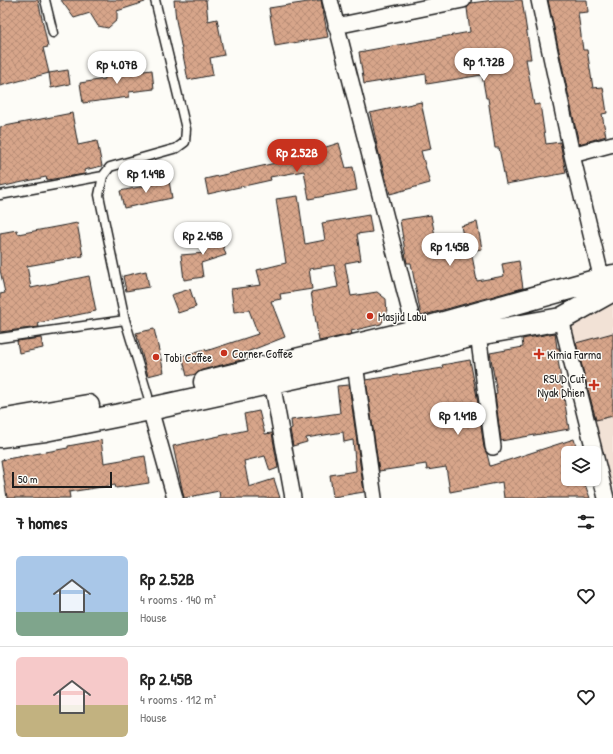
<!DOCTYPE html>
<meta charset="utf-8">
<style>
:root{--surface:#fff;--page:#f6f6f6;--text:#222;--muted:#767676;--line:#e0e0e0;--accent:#c8321e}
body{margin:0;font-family:"Patrick Hand",sans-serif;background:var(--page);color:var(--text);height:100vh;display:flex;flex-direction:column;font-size:15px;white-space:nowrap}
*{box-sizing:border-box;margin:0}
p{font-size:13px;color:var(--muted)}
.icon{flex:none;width:22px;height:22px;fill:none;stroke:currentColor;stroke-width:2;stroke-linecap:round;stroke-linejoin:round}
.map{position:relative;height:498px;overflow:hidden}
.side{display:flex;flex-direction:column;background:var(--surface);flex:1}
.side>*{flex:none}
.buttons{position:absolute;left:561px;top:446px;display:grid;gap:8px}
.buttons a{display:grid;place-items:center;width:40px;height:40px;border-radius:6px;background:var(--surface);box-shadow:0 1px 3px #0004;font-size:20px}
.scale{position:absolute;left:12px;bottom:10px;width:100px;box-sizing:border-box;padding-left:4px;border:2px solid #1c1c1c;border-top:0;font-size:11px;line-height:14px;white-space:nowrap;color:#1c1c1c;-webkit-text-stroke:3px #fdfcf7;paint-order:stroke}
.price{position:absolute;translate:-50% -34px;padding:0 9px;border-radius:14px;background:#fff;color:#222;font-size:13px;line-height:26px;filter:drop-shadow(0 1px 2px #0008)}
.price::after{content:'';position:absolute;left:50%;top:24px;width:12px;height:9px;margin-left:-6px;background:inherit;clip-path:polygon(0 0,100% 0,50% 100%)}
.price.on{background:var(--accent);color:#fff}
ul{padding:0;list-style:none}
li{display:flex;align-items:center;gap:12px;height:100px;padding:0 16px}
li+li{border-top:1px solid var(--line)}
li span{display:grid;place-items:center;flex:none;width:112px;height:80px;border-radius:6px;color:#555}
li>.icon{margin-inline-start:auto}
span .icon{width:48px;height:48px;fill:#fffc;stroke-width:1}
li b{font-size:17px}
h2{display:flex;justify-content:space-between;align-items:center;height:48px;padding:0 16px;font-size:17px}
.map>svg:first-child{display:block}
.built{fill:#f2e2d6}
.building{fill:url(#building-cross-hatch);stroke:#1c1c1c}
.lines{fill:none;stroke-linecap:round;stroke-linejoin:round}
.lane-casing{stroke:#1c1c1c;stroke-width:11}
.street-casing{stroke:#1c1c1c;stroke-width:18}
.highway-casing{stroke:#1c1c1c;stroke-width:25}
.lane{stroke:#fdfcf7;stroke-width:8}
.street{stroke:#fdfcf7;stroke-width:15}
.highway{stroke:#fdfcf7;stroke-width:22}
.poi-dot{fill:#c8321e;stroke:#fdfcf7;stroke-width:1.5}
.labels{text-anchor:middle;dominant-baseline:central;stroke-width:3;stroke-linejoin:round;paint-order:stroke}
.poi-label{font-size:12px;fill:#1c1c1c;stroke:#fdfcf7;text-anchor:start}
</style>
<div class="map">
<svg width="613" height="498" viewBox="0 0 613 498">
<defs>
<pattern id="building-cross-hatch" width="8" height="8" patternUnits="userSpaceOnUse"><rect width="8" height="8" fill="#d7a58a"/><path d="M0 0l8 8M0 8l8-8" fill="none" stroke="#b88d76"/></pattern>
</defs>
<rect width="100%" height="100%" fill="#fdfcf7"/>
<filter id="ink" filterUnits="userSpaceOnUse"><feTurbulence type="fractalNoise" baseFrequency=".025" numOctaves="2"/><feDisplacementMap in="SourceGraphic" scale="8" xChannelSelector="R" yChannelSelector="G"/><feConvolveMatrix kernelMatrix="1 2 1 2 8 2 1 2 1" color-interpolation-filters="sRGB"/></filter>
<g filter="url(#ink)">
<path class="built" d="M613,301V498L558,317Z"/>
<path class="building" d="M0,0H38L48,47L43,48L49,73L0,86Z
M61,0H145V2L117,11V20L108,28L98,26L90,13L74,18Z
M174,0H206L208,21L217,19L224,55L210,58L213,75L188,80L176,20Z
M321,0L328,37L275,46L269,8Z
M494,0H522L531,59H526L534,105L540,104L546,144L560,142L566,173L506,184L499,148H495L488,98H486L482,75L427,84L426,74L364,84L359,52L470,32L467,8L471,3Z
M548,0H587L588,12L578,13L583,50H587L593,88L603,87L607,113L602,114L606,136L579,144Z
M127,69V73L152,70L154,89L129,92V97L83,103L80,83L105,79L104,71Z
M68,70L70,84L51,88L49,73Z
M421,102L431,149L421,151L430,183L390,194L378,150L370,113Z
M72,113L78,145L97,141L102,166L84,170L85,174L47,180L46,177L0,187V127Z
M339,143L346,168L353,167L357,190L309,199L304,171L270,177L271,180L208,194L205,179L280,162L279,157L300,153V155Z
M169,181L172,198L124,208L120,191Z
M298,196L305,244L325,240L322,223L369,215L372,232L357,234L361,260L345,263L351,296L377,292L386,299L387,314L381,324L351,331L352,334L319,341L311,292L338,287L334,265L309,269L312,289L280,294L281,299L271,301L285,337L247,352L249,358L202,370L196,374L187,376L182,356L205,349L206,351L258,334L249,310L234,312L231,289L261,285L257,270L286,263L276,199Z
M431,215L436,241L463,236L461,226L477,222L482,249L471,251L477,281L504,276L502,264L519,261L523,288L421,316L411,263H407L406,258L400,220Z
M77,223L83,256L27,266L31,288L89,276L96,311L38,323L39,327L0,332V294L5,293L0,270V233L17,230L18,234Z
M218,231L226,255L201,263L203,277L184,280L181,255L205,253L200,236Z
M146,271L149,287L126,291L123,276Z
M190,289L196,307L178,313L171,295Z
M154,329L164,372L148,376L136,333Z
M555,333L557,348H559L562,359L558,360L569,429L501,441L495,394L497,393L490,353L523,347L522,339Z
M613,333V416L596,420L576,343Z
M41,338L43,348L19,353L17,341Z
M470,360L477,397L484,448L487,454L490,466L574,439L578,453H568V479H583L590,498H504L502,482L450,492L446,467L427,470L426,464L379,471L366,380L443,368L442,365Z
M349,385L364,492L333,497L330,475L356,471L353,440L344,442L343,432L306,438L307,442L293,446L290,429L292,428L291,420L340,413L337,386Z
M259,411L265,434L272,433L278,468L270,471L265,456L244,461L249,487L274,479L280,498H220L219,491L184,498L173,446L247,430L244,414Z
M101,440L104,463L145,456L149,483L116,488L115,485L69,492L70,498H7L1,460L68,448V446Z"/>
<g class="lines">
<g class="lane-casing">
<path id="lane" d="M45,0L53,33
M0,195L103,176
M0,338L125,320
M148,396L125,320L99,195L103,176L110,167L177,148L185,142L186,129L155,0"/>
</g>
<g class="street-casing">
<path id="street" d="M330,0L415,331
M539,0L572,155L602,280
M336,26L463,0
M572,155L613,144
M561,319L606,498
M478,334L493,447
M355,364L374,498
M272,382L293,498
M150,409L175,498"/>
</g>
<g class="highway-casing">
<path id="highway" d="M205,382L415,331L613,276
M0,421L88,406
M0,436L45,430L150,409L355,364L478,334L561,319L613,290"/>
</g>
<use href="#lane" class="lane"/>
<use href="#street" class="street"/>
<use href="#highway" class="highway"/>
</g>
</g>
<g class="poi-dot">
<circle cx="370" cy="316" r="4"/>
<circle cx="224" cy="353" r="4"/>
<path d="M537 348h4v4h4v4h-4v4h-4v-4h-4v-4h4z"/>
<circle cx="156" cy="357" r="4"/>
<path d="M592 379h4v4h4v4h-4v4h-4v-4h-4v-4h4z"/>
</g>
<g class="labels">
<g class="poi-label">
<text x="378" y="316">Masjid Labu</text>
<text x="232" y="353">Corner Coffee</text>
<text x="547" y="354">Kimia Farma</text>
<text x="164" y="357">Tobi Coffee</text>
<text x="585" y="378" text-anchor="end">RSUD Cut<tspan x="585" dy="14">Nyak Dhien</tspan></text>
</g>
</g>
</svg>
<div class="buttons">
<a><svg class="icon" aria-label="layers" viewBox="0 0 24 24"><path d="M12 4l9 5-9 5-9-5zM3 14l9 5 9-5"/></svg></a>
</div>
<div class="scale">50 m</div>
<b class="price" style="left:484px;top:82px">Rp 1.72B</b>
<b class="price" style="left:117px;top:85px">Rp 4.07B</b>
<b class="price on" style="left:297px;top:173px">Rp 2.52B</b>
<b class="price" style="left:146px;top:194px">Rp 1.49B</b>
<b class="price" style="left:203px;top:256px">Rp 2.45B</b>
<b class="price" style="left:450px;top:267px">Rp 1.45B</b>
<b class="price" style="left:458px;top:436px">Rp 1.41B</b>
</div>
<section class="side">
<h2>7 homes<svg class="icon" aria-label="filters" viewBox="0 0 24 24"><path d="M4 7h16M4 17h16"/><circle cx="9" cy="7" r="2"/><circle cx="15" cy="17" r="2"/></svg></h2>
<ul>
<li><span style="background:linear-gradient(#a9c7e8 70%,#7fa58c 0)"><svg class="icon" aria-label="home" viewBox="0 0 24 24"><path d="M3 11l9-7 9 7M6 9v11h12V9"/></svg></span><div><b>Rp 2.52B</b><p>4 rooms · 140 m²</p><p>House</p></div><svg class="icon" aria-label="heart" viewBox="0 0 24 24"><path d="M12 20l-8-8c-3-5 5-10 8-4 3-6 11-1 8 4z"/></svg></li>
<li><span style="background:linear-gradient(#f6c9c9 60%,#c2b280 0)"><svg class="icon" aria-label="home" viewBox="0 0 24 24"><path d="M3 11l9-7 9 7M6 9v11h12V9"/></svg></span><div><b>Rp 2.45B</b><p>4 rooms · 112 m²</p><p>House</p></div><svg class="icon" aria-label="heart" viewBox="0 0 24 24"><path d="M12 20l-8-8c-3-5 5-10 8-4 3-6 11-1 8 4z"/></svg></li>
</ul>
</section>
